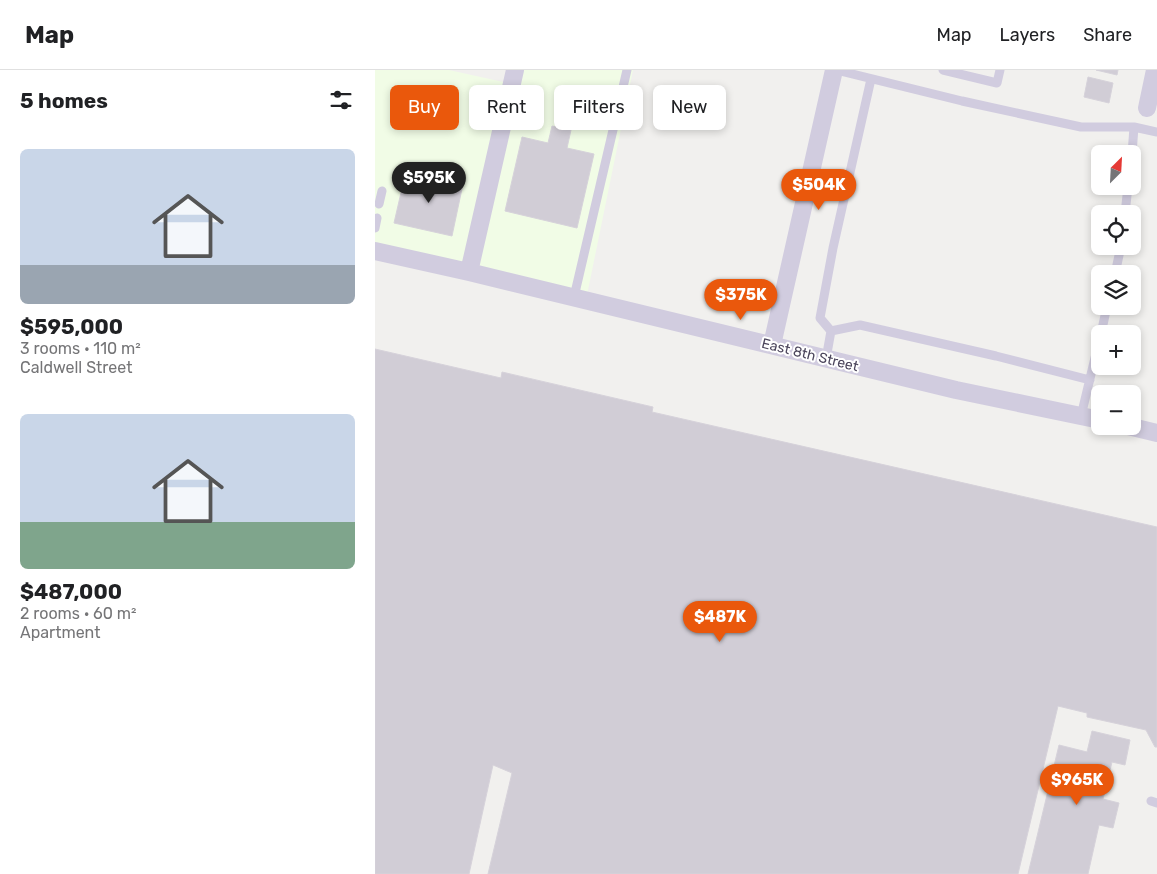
<!DOCTYPE html>
<meta charset="utf-8">
<style>
:root{--surface:#fff;--page:#f6f6f6;--text:#202124;--muted:#757577;--line:#e0e0e0;--accent:#ea580c}
body{margin:0;font-family:Rubik,sans-serif;background:var(--page);color:var(--text);height:100vh;display:flex;flex-direction:column;font-size:19px;white-space:nowrap}
*{box-sizing:border-box;margin:0}
p{font-size:16px;color:var(--muted)}
.icon{flex:none;width:28px;height:28px;fill:none;stroke:currentColor;stroke-width:2;stroke-linecap:round;stroke-linejoin:round}
.map{position:relative;flex:1;overflow:hidden}
.side{display:flex;flex-direction:column;background:var(--surface);width:375px}
.side>*{flex:none}
.guide{position:absolute;left:15px;top:15px;width:475px;height:45px;display:flex;gap:10px}
.needle{width:32px;rotate:24deg}
.fabs{position:absolute;left:716px;top:75px;display:grid;gap:10px}
.fabs a{display:grid;place-items:center;width:50px;height:50px;border-radius:8px;background:var(--surface);box-shadow:0 2px 8px #0003;font-size:25px}
.price{position:absolute;translate:-50% -42px;padding:0 11px;border-radius:18px;background:var(--accent);color:#fff;font-size:16px;line-height:32px;filter:drop-shadow(0 1px 2px #0008)}
.price::after{content:'';position:absolute;left:50%;top:30px;width:15px;height:11px;margin-left:-8px;background:inherit;clip-path:polygon(0 0,100% 0,50% 100%)}
.price.selected{background:#222;color:#fff}
ul{padding:0;list-style:none}
li{display:grid;align-content:center;gap:10px;height:265px;padding:0 20px}
li span{display:grid;place-items:center;height:155px;border-radius:8px;color:#555}
li>.icon{margin-inline-start:auto}
span .icon{width:90px;height:90px;fill:#fffc;stroke-width:1}
li b{font-size:21px}
h2{display:flex;justify-content:space-between;align-items:center;height:60px;padding:0 20px;font-size:21px}
.pill{padding:0 18px;border-radius:8px;background:var(--surface);box-shadow:0 2px 8px #0003;font-size:18px;line-height:45px}
.pill.selected{background:var(--accent);color:#fff}
header{display:flex;align-items:center;gap:30px;box-sizing:border-box;height:70px;padding:0 25px;background:var(--surface);border-bottom:1px solid var(--line)}
header strong{font-size:24px}
nav{display:flex;gap:28px;margin-inline-start:auto;font-size:18px}
main{display:flex;flex:1;min-height:0}
.map>svg:first-child{display:block}
.commercial{fill:#f1fce6}
.building{fill:#d1cdd6;stroke:#d6d2da}
.lines{fill:none;stroke-linecap:round;stroke-linejoin:round}
.lane{stroke:#d1ccdf;stroke-width:9}
.street{stroke:#d1ccdf;stroke-width:18}
.labels{text-anchor:middle;dominant-baseline:central;stroke-width:4;stroke-linejoin:round;paint-order:stroke}
.street-label{font-size:14px;fill:#4c465c;stroke:#fff}
</style>
<header>
<strong>Map</strong>
<nav><a>Map</a><a>Layers</a><a>Share</a></nav>
</header>
<main>
<section class="side">
<h2>5 homes<svg class="icon" aria-label="filters" viewBox="0 0 24 24"><path d="M4 7h16M4 17h16"/><circle cx="9" cy="7" r="2"/><circle cx="15" cy="17" r="2"/></svg></h2>
<ul>
<li><span style="background:linear-gradient(#c9d6e8 75%,#9aa5b1 0)"><svg class="icon" aria-label="home" viewBox="0 0 24 24"><path d="M3 11l9-7 9 7M6 9v11h12V9"/></svg></span><div><b>$595,000</b><p>3 rooms · 110 m²</p><p>Caldwell Street</p></div></li>
<li><span style="background:linear-gradient(#c9d6e8 70%,#7fa58c 0)"><svg class="icon" aria-label="home" viewBox="0 0 24 24"><path d="M3 11l9-7 9 7M6 9v11h12V9"/></svg></span><div><b>$487,000</b><p>2 rooms · 60 m²</p><p>Apartment</p></div></li>
</ul>
</section>
<div class="map">
<svg width="782" height="804" viewBox="0 0 782 804">
<rect width="100%" height="100%" fill="#f1f0ee"/>
<path class="commercial" d="M0,0H74L137,14L140,0H258L211,230L0,181Z"/>
<path class="building" d="M721,0H743L742,5Z
M713,7L738,13L734,33L709,27Z
M177,56L196,60L192,78L219,84L202,158L130,141L147,67L173,73Z
M31,101L88,114L77,166L19,153Z
M0,279L126,308L127,302L278,337L277,342L782,457V677H780L771,660L712,647V643L683,636L643,804H113L137,703L118,695L94,804H0Z
M717,661L755,670L750,695L737,692L728,729L744,733L738,758L724,755L713,804H653L684,675L712,682Z"/>
<g class="lines">
<path class="lane" d="M461,0L587,31L706,57H759L782,62
M568,0L622,13L625,0
M757,84L759,57
M4,134L7,121
M750,144L753,116
M0,158L2,148
M740,204L746,176
M199,227L252,0
M456,261L485,255L621,286L715,310
M726,264L732,236
M451,289L456,261L445,248L458,178L496,9
M706,346L725,267
M776,731L782,733"/>
<path class="street" d="M772,38L780,0
M0,181L94,202L581,320L725,350
M94,202L140,0
M397,275L459,0
M753,356L782,363"/>
</g>
<g class="labels">
<g class="street-label">
<text transform="translate(435 285) rotate(14)">East 8th Street</text>
</g>
</g>
</svg>
<div class="fabs">
<a><svg class="needle" viewBox="-14 -14 28 28"><path d="M0-13l5 13h-10z" fill="#e53935"/><path d="M0 13l5-13h-10z" fill="#757577"/></svg></a>
<a><svg class="icon" aria-label="locate" viewBox="0 0 24 24"><circle cx="12" cy="12" r="6"/><path d="M12 2v4M12 18v4M2 12h4M18 12h4"/></svg></a>
<a><svg class="icon" aria-label="layers" viewBox="0 0 24 24"><path d="M12 4l9 5-9 5-9-5zM3 14l9 5 9-5"/></svg></a>
<a>+</a>
<a>−</a>
</div>
<b class="price selected" style="left:54px;top:134px">$595K</b>
<b class="price" style="left:444px;top:141px">$504K</b>
<b class="price" style="left:366px;top:251px">$375K</b>
<b class="price" style="left:345px;top:573px">$487K</b>
<b class="price" style="left:702px;top:736px">$965K</b>
<div class="guide">
<a class="pill selected">Buy</a>
<a class="pill">Rent</a>
<a class="pill">Filters</a>
<a class="pill">New</a>
</div>
</div>
</main>
